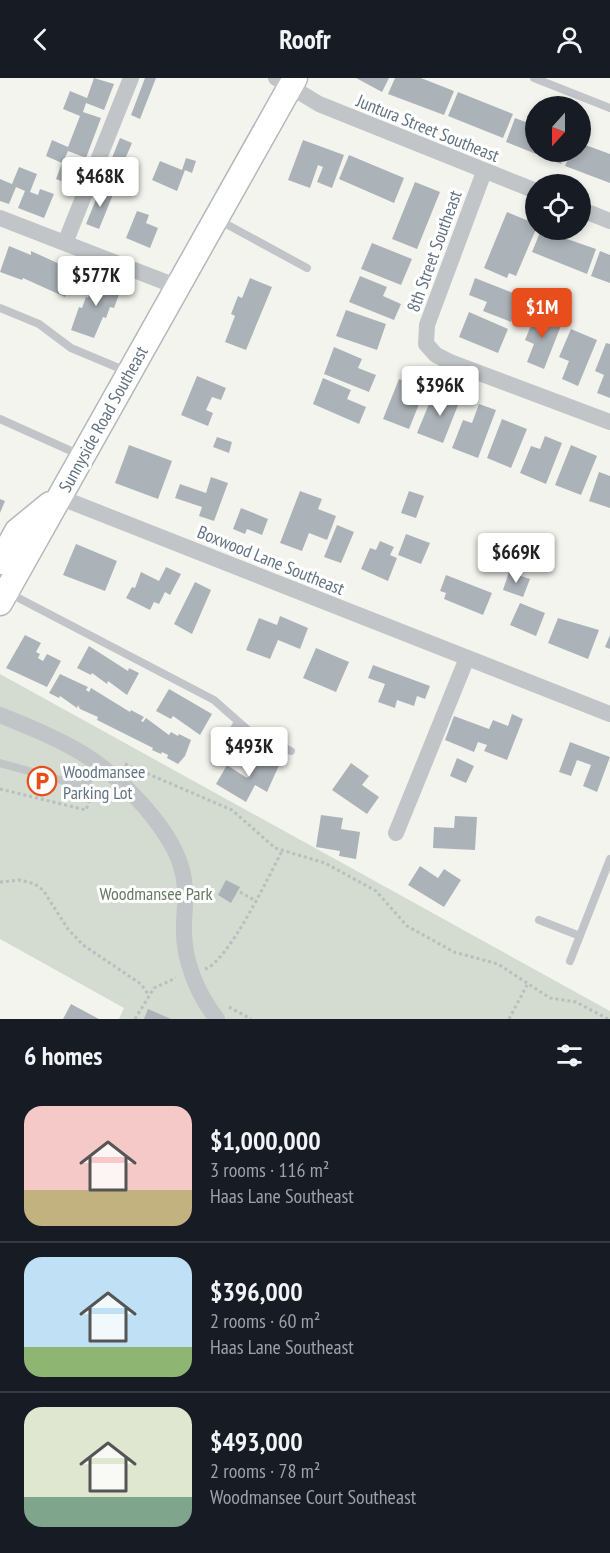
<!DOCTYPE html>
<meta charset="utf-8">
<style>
:root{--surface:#171b24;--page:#20242c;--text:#f1f3f6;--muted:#9ea1a6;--line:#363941;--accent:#e84d1c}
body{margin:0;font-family:"PT Sans Narrow",sans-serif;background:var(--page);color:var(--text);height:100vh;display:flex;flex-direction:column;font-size:22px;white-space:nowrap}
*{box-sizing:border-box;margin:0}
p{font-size:20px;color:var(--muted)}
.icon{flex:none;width:33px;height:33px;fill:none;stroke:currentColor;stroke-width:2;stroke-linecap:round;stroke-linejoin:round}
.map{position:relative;height:941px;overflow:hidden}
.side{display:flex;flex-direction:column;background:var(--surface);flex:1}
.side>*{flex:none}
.needle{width:39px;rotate:201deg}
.tools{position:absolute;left:525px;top:18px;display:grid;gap:12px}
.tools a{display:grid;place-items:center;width:66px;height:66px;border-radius:50%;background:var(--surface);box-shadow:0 3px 9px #0003;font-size:30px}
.price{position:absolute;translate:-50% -51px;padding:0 14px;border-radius:6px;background:#fff;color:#222;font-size:20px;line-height:39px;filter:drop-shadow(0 2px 3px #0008)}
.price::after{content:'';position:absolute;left:50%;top:36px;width:18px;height:14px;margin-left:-9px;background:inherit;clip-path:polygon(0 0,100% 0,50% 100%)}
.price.selected{background:var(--accent);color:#fff}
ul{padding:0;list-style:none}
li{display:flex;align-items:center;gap:18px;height:150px;padding:0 24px}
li+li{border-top:2px solid var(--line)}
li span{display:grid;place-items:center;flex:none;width:168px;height:120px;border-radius:18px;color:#555}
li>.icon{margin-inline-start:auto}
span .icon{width:72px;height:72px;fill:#fffc;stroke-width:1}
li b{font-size:26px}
h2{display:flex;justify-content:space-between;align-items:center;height:72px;padding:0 24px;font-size:26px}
header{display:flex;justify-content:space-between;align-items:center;height:78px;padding:0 24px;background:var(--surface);font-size:27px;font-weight:700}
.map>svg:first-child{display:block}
.green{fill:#d4dbd0}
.building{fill:#acb3b8}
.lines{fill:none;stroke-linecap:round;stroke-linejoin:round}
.secondary-casing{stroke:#b3b8bd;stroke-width:27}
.path{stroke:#bbbdbf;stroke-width:3;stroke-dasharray:3 3;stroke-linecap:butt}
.lane{stroke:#c1c5c8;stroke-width:8}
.street{stroke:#c1c5c8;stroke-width:16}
.secondary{stroke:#fff;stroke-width:24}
.labels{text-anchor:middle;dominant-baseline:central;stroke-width:6;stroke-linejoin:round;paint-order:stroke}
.street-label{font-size:18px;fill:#627382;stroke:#fff}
.poi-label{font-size:18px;fill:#627382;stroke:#fff;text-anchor:start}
.park-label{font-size:18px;fill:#657961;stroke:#fff}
</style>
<header><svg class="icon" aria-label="back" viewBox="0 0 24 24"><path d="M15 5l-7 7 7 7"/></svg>Roofr<svg class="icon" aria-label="person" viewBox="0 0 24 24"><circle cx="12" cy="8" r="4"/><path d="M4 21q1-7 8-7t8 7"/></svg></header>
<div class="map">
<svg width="610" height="941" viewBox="0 0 610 941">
<rect width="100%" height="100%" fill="#f4f4ef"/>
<path class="green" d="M0,596L610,933V941H119L124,930L0,861Z"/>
<path class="building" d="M94,0L114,6L104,32L86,25L83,34L101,40L86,80L68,73L64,82L82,88L74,108L56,101L62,85L46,78L52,62L68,69L80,38L63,31L70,13L87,20Z
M145,0H156L140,41L131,37Z
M356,0H389L382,14Z
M395,0H421L454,13L444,37L388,16Z
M458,14L513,36L503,60L448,38Z
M515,40L536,48V74H566L561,86L506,64Z
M120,60L132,65L116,102L105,97Z
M303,62L344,77L332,110L317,104L323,89L318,87L310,110L288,102Z
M580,65L610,76V105L565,88L571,74H580Z
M349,77L404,100L394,125L339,101Z
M186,80L196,83L192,95L185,92L177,113L152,102L160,83L182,92Z
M19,89L37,96L30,114L38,117L40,111L54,116L44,140L18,130L25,113L16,109L9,126L0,123V101L12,106Z
M415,104L440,114L417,171L392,161Z
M101,109L114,114L99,151L86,146Z
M137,133L149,137L146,145L158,150L150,170L126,160Z
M507,134L536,146V151L516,198L509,195L507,200L484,190Z
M541,152L596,171L587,196L532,174Z
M372,165L412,181L401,207L361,191Z
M9,168L31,177V173L75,193L65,219L23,200L22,202L0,194Z
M600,173L610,177V205L591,198Z
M96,198L122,208L114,230L110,229L106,240L103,239L94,260L71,252L79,229L82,230L86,219L88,220Z
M360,198L387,209L383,218L401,226L394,242L349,224Z
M250,200L272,209L246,272L225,264L235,238L231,236L238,218L242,220Z
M475,200L521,218L511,244L483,233L487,224L469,217Z
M346,232L386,246L377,272L336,258Z
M469,234L508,251L498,275L459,259Z
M536,235L562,245L544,291L527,284L534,266L525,262Z
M571,251L597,262L578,308L562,301L569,283L559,279Z
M606,265L610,266V320L597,315L604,297L595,293Z
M334,269L362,281L358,290L376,297L369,314L324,296Z
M197,298L226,310L221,322L212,319L206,332L213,335L208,348L181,337Z
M323,300L351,312L347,321L366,329L359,346L313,326Z
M399,301L425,311L409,351L383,341Z
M445,311L462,317L443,365L417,355L429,326L438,329Z
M479,326L496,332L478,380L452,370L463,342L472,345Z
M502,341L527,351L511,390L487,380Z
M545,358L562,365L546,406L520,395L531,368L540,371Z
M217,359L232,364L229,375L213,369Z
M129,367L172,383L158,421L115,405Z
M571,367L597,378L581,417L555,407Z
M599,394L610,398V430L589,423Z
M211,399L228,405L214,443L199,438L202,429L175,420L180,406L206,415Z
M300,413L322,421L318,431L336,438L327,462L309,455L302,473L280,465Z
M409,413L424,418L416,440L401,435Z
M0,421L5,423L0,435Z
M241,430L268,441L262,457L247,451L245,456L233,451Z
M337,447L354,454L341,485L324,479Z
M406,456L430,465L421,486L398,477Z
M380,463L394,469L390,477L397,480L388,503L361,491L370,470L376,472Z
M76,466L117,483L105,513L63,497Z
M166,489L181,496L170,517L165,514L159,526L154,524L150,532L126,520L132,509L135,510L141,494L159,503Z
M509,494L530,501L523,519L503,512Z
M446,497L492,515L483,537L444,521L446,515L440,513Z
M195,504L211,512L192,556L174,546Z
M520,525L545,535L536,558L510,547Z
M280,538L308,550L300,571L278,562L270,581L246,572L259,540L277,547Z
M558,540L599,552L588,581L548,565Z
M25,557L41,565L36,574L40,576L38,580L43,583L47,576L61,583L47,609L6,590Z
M610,557V571L605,569Z
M89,568L128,593L129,590L139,595L127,617L108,603L107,606L92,595L91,597L77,590Z
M316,570L349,584L336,614L303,600Z
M373,587L430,608L425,621L417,618L414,628L397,622L395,630L378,624L385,606L368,600Z
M60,596L88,609L86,612L89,614L91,610L130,634L131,632L144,639L141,643L143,644L146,640L169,657L171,654L178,658L179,656L191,662L185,678L178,686L167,680L168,677L162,674L161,676L152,672L153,670L97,642L98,639L80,631L78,627L77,630L60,618L59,620L49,615Z
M169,611L212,636L200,657L173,638L171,641L156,633Z
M512,636L523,641L507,682L484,673L487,667L478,664L474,674L445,662L454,638L489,651L493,642L508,648Z
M570,664L610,679L597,714L583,708L591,687L577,682L571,698L559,694Z
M261,675L280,685L267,714L255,707L246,724L216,706L227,687L247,700Z
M457,680L474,688L466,705L450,698Z
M351,685L369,698L362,707L379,719L367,736L332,712Z
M321,737L343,740L341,751L360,754L356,781L339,778L340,773L316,769Z
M455,738L477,739L475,772L433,770L434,749L454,750Z
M420,788L438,800L444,791L461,802L444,829L408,807Z
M226,802L240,809L231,825L218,817Z
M71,926L99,941H63Z
M148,931L171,941H144Z"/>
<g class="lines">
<g class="secondary-casing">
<path id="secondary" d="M0,484L17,453L50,426
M0,525L295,0"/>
</g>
<path class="path" d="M125,686L232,732L275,770L325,785L376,813L407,848L454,874L498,886L550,920L576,924L608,941
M0,711L86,732L92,716
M0,804L20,802L35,806L43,812L68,851L83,867L141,906L148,916
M240,814L256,823
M205,891C228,884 270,796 282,773
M229,929L251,941
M135,941L154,910L176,900
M509,941L527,907"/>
<path class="lane" d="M534,0L610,30
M217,141L307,190
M0,230L39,246L71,270L126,293
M0,341L80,377
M7,514L214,622L249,653L291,673
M215,684L238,644
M0,685L82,708L104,688
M539,842L580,858
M570,883L610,781"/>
<path class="street" d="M276,0L319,26L536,113
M484,94L427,247L426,266L436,277L450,284L610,344
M580,131L610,143
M0,140L178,209
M65,165L131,0
M59,419L610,636
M0,637C67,664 106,681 153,739C170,761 184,783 185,812C186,824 184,836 184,849C183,881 197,916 217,941
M396,755L467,580"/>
<use href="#secondary" class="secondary"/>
</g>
<defs>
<g id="parking-ring" transform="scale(1.5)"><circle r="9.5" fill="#fff" stroke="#e84d1c" stroke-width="1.5"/><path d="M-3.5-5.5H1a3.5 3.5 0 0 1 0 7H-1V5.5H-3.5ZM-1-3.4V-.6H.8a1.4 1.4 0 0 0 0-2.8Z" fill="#e84d1c"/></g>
</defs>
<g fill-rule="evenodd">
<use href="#parking-ring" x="42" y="703"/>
</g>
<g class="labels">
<g class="street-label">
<text transform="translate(428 50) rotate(22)">Juntura Street Southeast</text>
<text transform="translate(434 173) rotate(-70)">8th Street Southeast</text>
<text transform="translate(103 341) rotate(-61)">Sunnyside Road Southeast</text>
<text transform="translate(271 482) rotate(22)">Boxwood Lane Southeast</text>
</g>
<g class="poi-label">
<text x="63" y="693">Woodmansee<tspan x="63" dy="21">Parking Lot</tspan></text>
</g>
<g class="park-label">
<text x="156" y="815">Woodmansee Park</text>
</g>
</g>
</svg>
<div class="tools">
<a><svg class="needle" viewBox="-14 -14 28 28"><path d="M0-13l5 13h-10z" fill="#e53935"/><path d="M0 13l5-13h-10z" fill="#9ea1a6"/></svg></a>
<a><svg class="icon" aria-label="locate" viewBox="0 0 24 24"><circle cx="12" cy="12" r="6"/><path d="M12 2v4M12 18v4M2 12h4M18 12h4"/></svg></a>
</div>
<b class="price" style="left:100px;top:130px">$468K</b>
<b class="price" style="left:96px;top:229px">$577K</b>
<b class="price selected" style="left:542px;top:261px">$1M</b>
<b class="price" style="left:440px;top:339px">$396K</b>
<b class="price" style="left:516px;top:506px">$669K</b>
<b class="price" style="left:249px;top:700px">$493K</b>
</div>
<section class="side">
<h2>6 homes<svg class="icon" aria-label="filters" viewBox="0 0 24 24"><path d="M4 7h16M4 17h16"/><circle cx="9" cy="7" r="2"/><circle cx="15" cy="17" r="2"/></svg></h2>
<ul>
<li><span style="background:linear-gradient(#f6c9c9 70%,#c2b280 0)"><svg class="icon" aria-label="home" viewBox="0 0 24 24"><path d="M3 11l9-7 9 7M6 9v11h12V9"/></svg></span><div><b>$1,000,000</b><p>3 rooms · 116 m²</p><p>Haas Lane Southeast</p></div></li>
<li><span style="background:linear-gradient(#bfe0f5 75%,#8fb573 0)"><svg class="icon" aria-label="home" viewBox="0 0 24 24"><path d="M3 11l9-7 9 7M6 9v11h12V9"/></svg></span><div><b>$396,000</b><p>2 rooms · 60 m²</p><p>Haas Lane Southeast</p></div></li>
<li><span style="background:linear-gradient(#dfe7d0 75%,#7fa58c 0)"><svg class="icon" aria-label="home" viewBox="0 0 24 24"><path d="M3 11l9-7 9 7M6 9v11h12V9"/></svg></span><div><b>$493,000</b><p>2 rooms · 78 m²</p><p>Woodmansee Court Southeast</p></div></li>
</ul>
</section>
